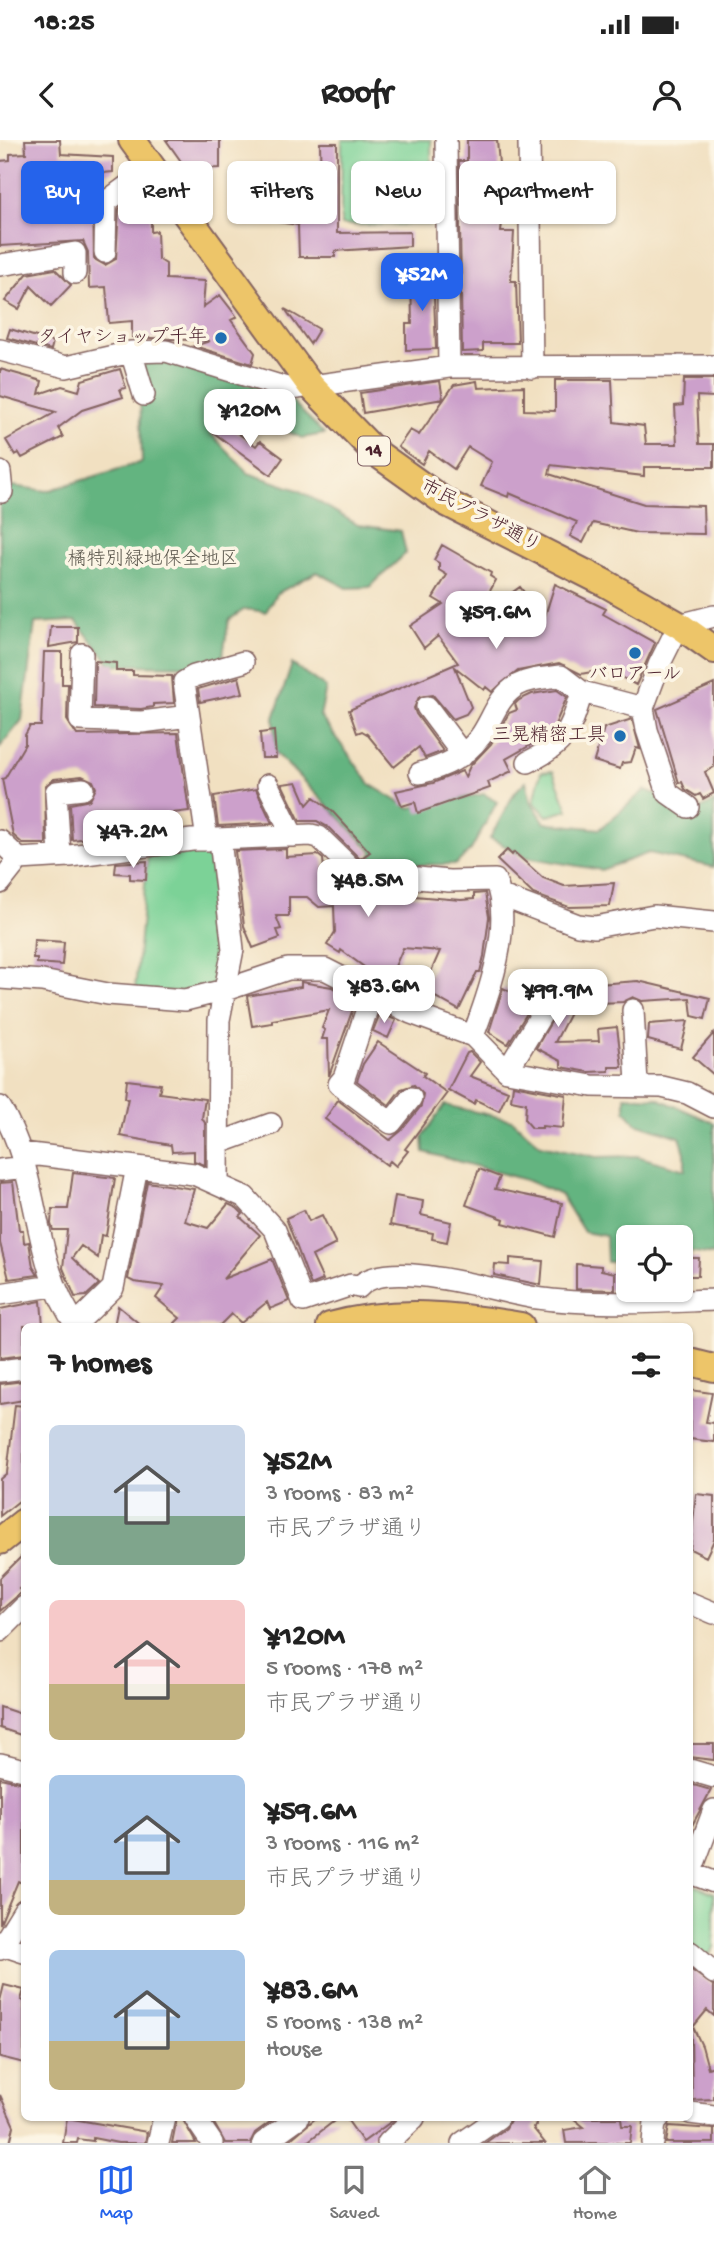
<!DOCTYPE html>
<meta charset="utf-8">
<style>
:root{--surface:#fff;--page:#f2f2f2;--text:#222;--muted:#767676;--line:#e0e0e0;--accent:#2563eb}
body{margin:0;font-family:"Gochi Hand","Klee One",sans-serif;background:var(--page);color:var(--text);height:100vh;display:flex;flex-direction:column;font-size:26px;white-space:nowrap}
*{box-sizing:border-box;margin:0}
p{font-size:23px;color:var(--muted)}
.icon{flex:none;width:38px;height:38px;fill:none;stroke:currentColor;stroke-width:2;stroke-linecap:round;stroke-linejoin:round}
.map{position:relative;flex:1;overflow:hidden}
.sheet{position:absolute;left:21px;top:1183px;width:672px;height:798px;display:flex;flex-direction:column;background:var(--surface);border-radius:10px;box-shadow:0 2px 5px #0004}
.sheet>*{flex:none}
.top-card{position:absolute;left:21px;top:21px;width:672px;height:63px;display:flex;gap:14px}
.controls{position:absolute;left:616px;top:1085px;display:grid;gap:14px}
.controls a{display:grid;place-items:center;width:77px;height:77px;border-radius:10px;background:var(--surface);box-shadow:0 2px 5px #0004;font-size:35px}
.price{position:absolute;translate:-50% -60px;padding:0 16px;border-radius:14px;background:#fff;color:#222;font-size:23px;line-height:46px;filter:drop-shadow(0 2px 4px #0008)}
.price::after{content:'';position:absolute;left:50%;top:42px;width:21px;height:16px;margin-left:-10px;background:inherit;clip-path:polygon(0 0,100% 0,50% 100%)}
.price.active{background:var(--accent);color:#fff}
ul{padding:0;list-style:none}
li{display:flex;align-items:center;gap:21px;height:175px;padding:0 28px}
li span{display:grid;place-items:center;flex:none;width:196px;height:140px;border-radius:10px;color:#555}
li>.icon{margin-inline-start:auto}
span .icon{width:84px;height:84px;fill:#fffc;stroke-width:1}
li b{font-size:30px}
h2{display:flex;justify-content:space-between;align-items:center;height:84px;padding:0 28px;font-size:30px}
.tag{padding:0 24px;border-radius:10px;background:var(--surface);box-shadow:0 2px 5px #0004;font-size:24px;line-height:63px}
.tag.active{background:var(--accent);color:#fff}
.status{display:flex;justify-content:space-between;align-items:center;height:49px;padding:0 35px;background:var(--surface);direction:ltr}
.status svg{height:19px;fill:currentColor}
header{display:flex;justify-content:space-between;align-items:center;height:91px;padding:0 28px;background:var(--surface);font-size:32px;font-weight:700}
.tabs{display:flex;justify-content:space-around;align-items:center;height:98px;border-top:2px solid var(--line);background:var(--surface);font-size:19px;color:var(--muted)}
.tabs a{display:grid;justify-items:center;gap:4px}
.tabs .active{color:var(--accent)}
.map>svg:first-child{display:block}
.green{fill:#7bd297;stroke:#627861;stroke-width:2}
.forest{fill:#64b480;stroke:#576a56;stroke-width:2}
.building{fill:#cca0cb}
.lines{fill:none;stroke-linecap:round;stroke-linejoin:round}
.minor-casing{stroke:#846360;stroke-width:24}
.major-casing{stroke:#846360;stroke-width:30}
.minor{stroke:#fff;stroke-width:21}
.major{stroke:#edc569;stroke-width:26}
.poi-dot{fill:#1f6fb2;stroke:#fcf5e5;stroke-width:2.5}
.labels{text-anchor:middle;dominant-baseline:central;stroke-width:7;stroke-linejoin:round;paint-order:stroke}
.shield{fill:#fcf5e5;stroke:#7f5f63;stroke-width:2}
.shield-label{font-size:18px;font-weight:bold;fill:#4a1f2b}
.poi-label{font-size:19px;fill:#4a1f2b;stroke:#fcf5e5;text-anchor:end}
.street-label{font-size:19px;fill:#4a1f2b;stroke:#fcf5e5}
.park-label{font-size:19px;fill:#59554b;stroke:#fcf5e5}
</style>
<div class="status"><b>18:25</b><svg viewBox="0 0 49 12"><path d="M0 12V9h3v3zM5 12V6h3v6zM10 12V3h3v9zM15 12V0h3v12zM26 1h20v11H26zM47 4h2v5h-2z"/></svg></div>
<header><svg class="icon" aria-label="back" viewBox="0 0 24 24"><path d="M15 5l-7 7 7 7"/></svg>Roofr<svg class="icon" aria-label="person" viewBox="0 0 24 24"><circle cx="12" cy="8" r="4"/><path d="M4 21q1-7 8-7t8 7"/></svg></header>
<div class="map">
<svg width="714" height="2003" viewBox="0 0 714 2003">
<rect width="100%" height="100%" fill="#fcf5e5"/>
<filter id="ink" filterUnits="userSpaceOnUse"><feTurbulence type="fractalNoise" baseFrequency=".0143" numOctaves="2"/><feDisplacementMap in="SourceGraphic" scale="14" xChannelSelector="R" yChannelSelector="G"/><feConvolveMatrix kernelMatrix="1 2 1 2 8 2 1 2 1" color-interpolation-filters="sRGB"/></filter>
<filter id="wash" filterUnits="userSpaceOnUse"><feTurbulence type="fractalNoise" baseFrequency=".00686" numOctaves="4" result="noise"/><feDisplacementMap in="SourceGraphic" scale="28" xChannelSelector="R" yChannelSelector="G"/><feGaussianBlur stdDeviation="1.57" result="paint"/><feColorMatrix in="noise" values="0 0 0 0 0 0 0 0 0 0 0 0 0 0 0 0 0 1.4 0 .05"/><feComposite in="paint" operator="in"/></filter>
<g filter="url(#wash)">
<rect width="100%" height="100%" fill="#f1e0c1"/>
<path class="green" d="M342,0H431L432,85H341Z
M553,631L568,670L547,676L534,662L541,632Z
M211,707L227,810L219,845L185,853L135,850L148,713Z
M694,1745L714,1753V1807L706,1820L690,1806V1747Z"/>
<path class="forest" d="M139,218L173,220L287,256L324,294L302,298L212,258L209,292L248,333L298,350L358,385L401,391L406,413L370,447L347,448L317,432L276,454L266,472L245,469L229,480L221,526L111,525L76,481L35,483L22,580L0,607V352L12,346L47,351L142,322Z
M292,524L326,548L320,576L371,645L409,668L484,654L497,662L471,710L456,724L371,726L372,711L275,612L274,578Z
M526,641L531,661L545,683L600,689L645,650L700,669L714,662V727L649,713L601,730L526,717L490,698L515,652Z
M625,956L657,958L714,983V1115L681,1110V1097H628V1122H607L606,1096L584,1092L561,1055L526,1040L424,1012L423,996L445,965L512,980L541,1005L597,1017L637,1016L685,1030V1013L680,997L636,983L625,970Z"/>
<g id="blocks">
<path class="building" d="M25,0H60L61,14L113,17V32L103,33L102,39L68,62H93L94,119L105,125L116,119L119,69L132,59L143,60L144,67H151V92L157,91L158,119L166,124V139L205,141L203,167L220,155L237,177L231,180L255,213L252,224L194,206L210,201L132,197V181L109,183L106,147L89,148L88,112L83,101L0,106V21L10,20V14L26,13Z
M166,0H220V28L192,29V24H183Z
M467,0H497L503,73L501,92H514L511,141H516L518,203H483V211L462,212L459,21H467Z
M320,3H337V93L410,92V106L335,111V117H299L298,85L278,82L271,74L264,57H276V44L321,43Z
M55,129L71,145L51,166L31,146L19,169L5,161L27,134Z
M433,131L436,209L406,210V184H412L411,132Z
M285,169L319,189L310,204Z
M10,189L53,202L51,210L7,198Z
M0,229L42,241L39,254L62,246L79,251L82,240L120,229L126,248L120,249L123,257L82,270L58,288L63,297L22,318L19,313L15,315L6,300L56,272L0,256Z
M684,239H714V257L697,256L699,304H714V327H644V336L551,325L549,334L644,364L703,366L704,394L637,393L593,383L583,403L570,396L577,382L509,353L508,357L481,346L492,322L468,307L454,329L429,311L422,324L398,307L410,290L419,295L454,245L477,241L478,248L524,246V270L555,271V240H612L614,282L644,286L646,304H677L675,266L683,265Z
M440,241L443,259L363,273L360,253Z
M222,282L256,306L260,301L283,318L271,335L214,293Z
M442,405L491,433L490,436L496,440L474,480L520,447L544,479L555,444L606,469L603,474L655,503L636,545L607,529L581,534L559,523L518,531L492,552L486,547L484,550L455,527L471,567L466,574L453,579L433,555L419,557L414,568L416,574L443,611L425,618L419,607L394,627L367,594L362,591L357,593L349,570L458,523L438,496L424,508L410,486L443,464L433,458L447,435L439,430V423L434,420Z
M51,487H78V502L49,507Z
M44,512H62V544H68L67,580L77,595L178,593L189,671L165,674V690L72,700L70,664L90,660L96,648L93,641L82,636L54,639L45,646L46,704H23L13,695L2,639L5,638L25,604V595L30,586H41Z
M95,521L116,523V531H133V535L172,536L174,563L153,564V567L141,569L94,567Z
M239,537L243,553L200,562L198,549Z
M714,544V627L705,632L714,653L703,659L700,654L696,656L685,649L682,642L679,643L657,569Z
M557,550L567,557L554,587L543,598L506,619L512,631L488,642L490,648L418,673L415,662L402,666L396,651L433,643L462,631L465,637L470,626L491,604L509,573L517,570L515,564L519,560L532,554Z
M632,579L640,609L636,608L631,622L622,623L620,629L594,621L604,588Z
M274,591L276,618H262L260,593Z
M297,642L307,665L314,657L332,671L370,712L360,719L328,687L317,681H300L282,644Z
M256,649L272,683L218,686L214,656Z
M286,709V717L318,715L323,719L325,739H343L355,745H389L404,750L403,755L461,760L474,759V754L485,753L489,777L484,816L480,832H477L459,870L423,850L440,811L403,808L387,845L374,839L375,835L341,810L340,813L327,805L335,792L334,766L319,767L307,757H289V776H276L281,789L277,790L280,798L253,808L244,786L235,711Z
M507,710L512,715L514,712L543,738L564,746L614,743L610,766L569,767L533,754L497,720Z
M147,721L146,740L130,739V734L115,733L116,723Z
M34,800L64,802L62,825L37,823V818H33Z
M540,839L582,850L555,902L599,901L598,889L617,887L622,927H609V931L589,932L561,927V921L536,908L556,873L554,865L544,859L532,865L508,904L489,892L503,848L521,857L529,856L534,859Z
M638,841L710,858L705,879L692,876L690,858L642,861L633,857L623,862L599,863L598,844Z
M301,842L332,847L356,860L329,936L328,899H322L325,890L322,888L329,870L272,880V883L252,886L247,856L301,847Z
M380,873L396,880L388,898L373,891Z
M688,881L681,909L648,900L649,884Z
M714,893V935L693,917Z
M378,902L425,933L423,936L447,953L405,1009L408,1011L396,1026L390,1021L387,1025L325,979L338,960L390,1000L401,991L421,966L423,954L414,945L401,949L389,965L357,941L363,924Z
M470,912L480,922L470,936L508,951L499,971L476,960L474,964L448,950L467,913Z
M127,940L161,944L159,953L205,959L202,978L205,983V1025L194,1021V1011L172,1012L171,1005L120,996L128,958H125Z
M513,945L566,955L563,988L542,986V988H532L525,980L526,963L511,960Z
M479,1029L500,1037L495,1049L562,1063L555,1097L503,1083L504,1079L466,1065Z
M73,1033L115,1038L106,1096L101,1095L98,1118L81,1106L72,1118L99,1144L86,1156L75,1157L63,1128L67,1090H53L51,1084L52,1069H68Z
M13,1042L19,1090H23L24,1103L29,1102L33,1127L38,1135L9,1139L0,1103V1043Z
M147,1042L194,1049L185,1081L208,1088L228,1064L237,1068L243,1074L240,1077L260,1095L223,1139L272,1119L289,1161L270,1169L267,1162L241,1183L231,1174L219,1186H172L180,1178L156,1158L164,1146L134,1142L128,1139Z
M395,1056L423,1061L421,1075L451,1082L447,1102L432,1099L433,1093L390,1085Z
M304,1070L309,1081L322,1075L336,1104L312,1116L323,1140L311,1145L286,1078Z
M510,1118L543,1121L541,1145L494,1135L495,1124L510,1125Z
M681,1118H699L698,1136H683Z
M576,1124L601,1126V1130L615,1133V1150L576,1149Z
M41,1161L43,1186H24V1215L0,1218V1169Z
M118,1166L142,1186H114Z
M24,1241V1260L0,1264V1244Z
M690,1250L712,1253L706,1282L714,1283V1302L690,1299Z
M15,1265L24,1266V1357L0,1376V1339L7,1333Z
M696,1354L714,1356V1400L706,1417L690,1409Z
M24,1414V1444L19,1449L22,1452L0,1471V1438Z
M0,1567L24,1575V1596L0,1588Z
M690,1604H714V1620L690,1617Z
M0,1638L24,1643V1744L18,1741L0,1784Z
M690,1644L711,1650L690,1689Z
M690,1829L714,1846V1876L707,1870L693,1887L702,1906L708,1928L714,1926V1959L692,1960Z
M4,1845L24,1850L21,1860L24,1861V1923L0,1917V1861Z
M0,1955L14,1986L10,2003H0Z
M67,1978L147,1992L145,2003H118L93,1998V2001L78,1999L77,2003H63Z
M177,1978H182L196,2003H172Z
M211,1978H273L274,1979L255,1993L250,2003H225Z
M316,1978H338L307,2002L286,2003Z
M346,1978H396L363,2002Z
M511,1978H530L537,1984L533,1988L545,2003H485L506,1988Z
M573,1978H621L622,1986H632L630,2003H566L564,1990L584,1987Z
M669,1986L714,1989V2003H666Z"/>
</g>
</g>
<g filter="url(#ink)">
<use href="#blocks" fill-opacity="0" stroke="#846360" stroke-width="2"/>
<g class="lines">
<g class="minor-casing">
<path id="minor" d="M446,0L449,227
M529,0L532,228
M105,112L106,62L152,28
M0,125L75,113V133
M0,210L66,227L131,212L166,211L290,249L449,227L714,226
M131,212L144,255
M0,332L2,352
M82,514L80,580L142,582L189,576
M427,567L463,615
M528,622C566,604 570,591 582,552
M420,633C445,626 464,618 480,597C493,579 497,557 518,545C531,538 546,538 561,536L582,552L643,568
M268,645L293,696
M688,667L668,653L647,590L643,568L659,525L679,485L714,476
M207,700L184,542L194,536L243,522
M0,701L19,719
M60,716L56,652L83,649
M0,743L19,719L70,716L192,700L311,695L319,697L355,732H391L407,737L449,741L495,740C514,784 489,854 473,896
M502,756L578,785L595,787L654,776L714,782
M0,838L42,841L108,854L185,860L225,850L288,829H325L411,873L473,896L507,931L592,946L662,947L687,953L714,967
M372,854L344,938L339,944L391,983L411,958
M633,870L637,944
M507,931L543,872
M0,967C42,1035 30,1122 77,1186
M219,1003L271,984
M22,1013L194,1034L245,1057L275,1090L303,1161L351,1145L359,1147C386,1116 498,1152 536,1158C594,1166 656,1162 714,1160
M0,1030L25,1027
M218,1044L219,880L233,809L220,700
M0,1154L53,1146
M75,1185L113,1148L137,1027
M0,1231L24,1228
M690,1463L714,1473
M0,1491L24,1467
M0,1624L24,1630
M690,1630L714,1637
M690,1733L714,1742
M690,1734L714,1670
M0,1804L24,1812
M0,1809L24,1770
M690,1812L714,1833
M690,1973L714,1976
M195,1978L212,2003
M158,2003L164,1978
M263,2003L298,1978
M388,2003L414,1978
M462,2003L498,1978
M653,2003L655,1981L659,1978"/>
</g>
<g class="major-casing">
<path id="major" d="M132,0L311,246L375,312L445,362L603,442L679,485L714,510
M330,1186C395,1168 456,1175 521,1186
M690,1222L714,1228
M0,1401L24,1382"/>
</g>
<use href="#minor" class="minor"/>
<use href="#major" class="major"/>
</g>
</g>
<g class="poi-dot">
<circle cx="221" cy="198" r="7"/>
<circle cx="635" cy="513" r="7"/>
<circle cx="620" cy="596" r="7"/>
</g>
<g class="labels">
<rect class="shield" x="358" y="296.5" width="32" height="29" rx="5"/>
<g class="shield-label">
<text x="374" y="311">14</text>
</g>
<g class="poi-label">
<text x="207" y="198">タイヤショップ千年</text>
<text x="635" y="535" text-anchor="middle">バロアール</text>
<text x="606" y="596">三晃精密工具</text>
</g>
<g class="street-label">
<text transform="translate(480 377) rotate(28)">市民プラザ通り</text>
</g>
<g class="park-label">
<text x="153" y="420">橘特別緑地保全地区</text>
</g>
</g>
</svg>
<div class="controls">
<a><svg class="icon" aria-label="locate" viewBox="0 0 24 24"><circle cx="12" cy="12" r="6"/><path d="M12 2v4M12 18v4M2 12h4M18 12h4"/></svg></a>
</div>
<b class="price active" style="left:422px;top:173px">¥52M</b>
<b class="price" style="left:250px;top:309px">¥120M</b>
<b class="price" style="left:496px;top:511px">¥59.6M</b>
<b class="price" style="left:133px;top:730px">¥47.2M</b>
<b class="price" style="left:368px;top:779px">¥48.5M</b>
<b class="price" style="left:384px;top:885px">¥83.6M</b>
<b class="price" style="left:558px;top:889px">¥99.9M</b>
<div class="top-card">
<a class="tag active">Buy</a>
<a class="tag">Rent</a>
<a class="tag">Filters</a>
<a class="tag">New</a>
<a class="tag">Apartment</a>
</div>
<section class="sheet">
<h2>7 homes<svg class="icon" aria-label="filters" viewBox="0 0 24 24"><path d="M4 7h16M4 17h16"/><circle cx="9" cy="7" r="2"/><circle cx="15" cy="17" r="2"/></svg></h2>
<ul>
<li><span style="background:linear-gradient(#c9d6e8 65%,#7fa58c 0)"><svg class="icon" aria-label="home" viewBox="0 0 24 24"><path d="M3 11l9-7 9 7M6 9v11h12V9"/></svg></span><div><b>¥52M</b><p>3 rooms · 83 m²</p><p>市民プラザ通り</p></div></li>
<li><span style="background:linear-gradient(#f6c9c9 60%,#c2b280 0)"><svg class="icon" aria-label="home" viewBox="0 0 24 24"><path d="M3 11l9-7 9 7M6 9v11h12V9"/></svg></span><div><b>¥120M</b><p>5 rooms · 178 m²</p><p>市民プラザ通り</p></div></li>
<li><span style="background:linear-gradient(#a9c7e8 75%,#c2b280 0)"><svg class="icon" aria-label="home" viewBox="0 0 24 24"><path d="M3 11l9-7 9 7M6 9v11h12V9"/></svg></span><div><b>¥59.6M</b><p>3 rooms · 116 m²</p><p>市民プラザ通り</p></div></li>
<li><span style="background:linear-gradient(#a9c7e8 65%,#c2b280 0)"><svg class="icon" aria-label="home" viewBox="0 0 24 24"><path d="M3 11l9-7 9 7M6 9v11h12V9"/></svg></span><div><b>¥83.6M</b><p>5 rooms · 138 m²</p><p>House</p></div></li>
</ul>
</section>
</div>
<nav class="tabs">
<a class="active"><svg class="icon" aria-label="map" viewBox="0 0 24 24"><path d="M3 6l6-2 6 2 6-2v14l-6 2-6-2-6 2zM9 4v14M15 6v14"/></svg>Map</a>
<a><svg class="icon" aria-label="saved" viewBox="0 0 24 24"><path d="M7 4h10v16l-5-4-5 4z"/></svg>Saved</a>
<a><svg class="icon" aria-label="home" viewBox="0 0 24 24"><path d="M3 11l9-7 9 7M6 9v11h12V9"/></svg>Home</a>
</nav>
